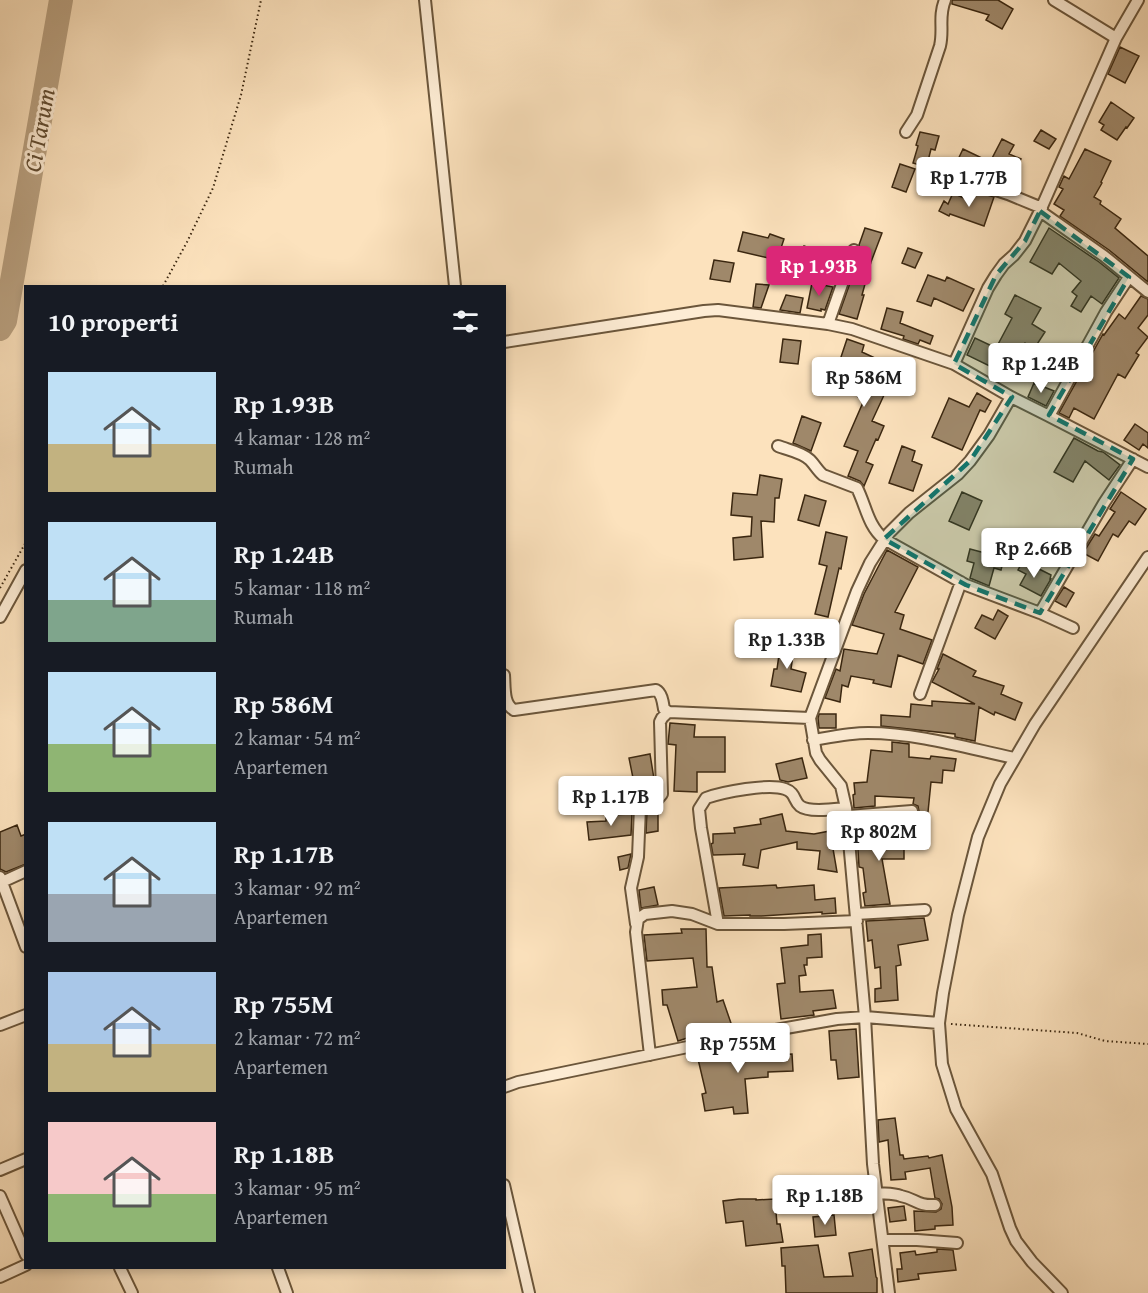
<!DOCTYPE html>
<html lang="id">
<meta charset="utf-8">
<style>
:root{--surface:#171b24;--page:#242831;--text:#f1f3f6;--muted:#9ea1a6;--accent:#db2777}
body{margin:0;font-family:"Gentium Book Plus",serif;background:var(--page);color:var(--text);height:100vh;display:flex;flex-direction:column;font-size:22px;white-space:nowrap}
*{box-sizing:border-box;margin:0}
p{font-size:20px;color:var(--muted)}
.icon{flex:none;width:33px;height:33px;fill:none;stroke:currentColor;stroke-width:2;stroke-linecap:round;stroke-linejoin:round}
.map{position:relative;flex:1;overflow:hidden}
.details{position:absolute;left:24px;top:285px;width:482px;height:984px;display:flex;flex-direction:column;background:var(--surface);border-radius:0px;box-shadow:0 3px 9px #0003}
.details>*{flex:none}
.price{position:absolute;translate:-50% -51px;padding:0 14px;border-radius:6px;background:#fff;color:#222;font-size:20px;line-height:39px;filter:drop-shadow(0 2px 3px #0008)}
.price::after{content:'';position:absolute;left:50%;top:36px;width:18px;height:14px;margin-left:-9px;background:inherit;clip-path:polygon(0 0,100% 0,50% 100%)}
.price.on{background:var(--accent);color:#fff}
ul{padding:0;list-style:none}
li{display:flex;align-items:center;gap:18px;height:150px;padding:0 24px}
li span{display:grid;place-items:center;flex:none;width:168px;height:120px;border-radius:0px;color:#555}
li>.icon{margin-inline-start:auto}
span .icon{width:72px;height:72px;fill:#fffc;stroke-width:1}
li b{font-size:26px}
h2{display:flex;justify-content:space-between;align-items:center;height:72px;padding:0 24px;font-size:26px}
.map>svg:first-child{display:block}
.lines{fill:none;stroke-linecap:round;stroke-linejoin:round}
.river{stroke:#baa282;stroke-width:24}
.building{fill:#9f886a;stroke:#3b2710;stroke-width:1.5}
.minor-casing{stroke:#6b563b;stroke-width:14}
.path{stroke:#3b2710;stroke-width:2;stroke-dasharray:1.5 3;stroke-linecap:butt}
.minor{stroke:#fdecd4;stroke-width:10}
.marked{fill:#0f766e;fill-opacity:0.2;stroke:#0f766e;stroke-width:4.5;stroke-dasharray:12 8;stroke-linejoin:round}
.labels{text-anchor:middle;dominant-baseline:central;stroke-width:6;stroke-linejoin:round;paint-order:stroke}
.water-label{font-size:24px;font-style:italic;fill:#614c32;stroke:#fdecd4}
</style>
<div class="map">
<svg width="1148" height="1293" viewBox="0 0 1148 1293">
<rect width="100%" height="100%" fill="#fce2bd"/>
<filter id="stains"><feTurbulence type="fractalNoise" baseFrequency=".00333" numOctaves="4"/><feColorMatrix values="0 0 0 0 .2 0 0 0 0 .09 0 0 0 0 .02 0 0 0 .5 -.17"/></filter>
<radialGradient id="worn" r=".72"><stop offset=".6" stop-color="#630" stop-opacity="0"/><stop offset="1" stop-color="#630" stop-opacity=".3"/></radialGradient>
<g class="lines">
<path class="river" d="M0,329L5,321L61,0"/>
</g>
<path class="building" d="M952,0H998L1013,9L1002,29L986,20L989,15L952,4Z
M1120,47L1139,56L1125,83L1108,74Z
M1111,102L1134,118L1127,128L1126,127L1117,140L1101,130L1104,125L1099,122Z
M1041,130L1056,139L1049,149L1034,141Z
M920,132L939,136L935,150L931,149L928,161L923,166L913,163L918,146L916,145Z
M1002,139L1014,145L1009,154L1021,159L1009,186L998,182L1001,177L986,170Z
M963,149L982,158L973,175L954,168Z
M1085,149L1111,161L1101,182L1102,183L1094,197L1101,201L1100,204L1121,219L1115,228L1148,256V282L1109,250L1060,216L1064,210L1054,204L1063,189L1059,187L1064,176L1069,179Z
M900,164L915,169L906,192L892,187Z
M974,191L994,197L984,226L950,214L949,216L939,211L944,201L948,204L953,193L970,201Z
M865,228L882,233L871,262L862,295H864L857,319L839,314L861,252L859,245Z
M1049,228L1099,262L1119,278L1102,304L1091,296L1081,312L1071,306L1077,296L1072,292L1081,281L1059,263L1052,274L1030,262Z
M743,232L768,238L770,234L784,239L777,260L738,251Z
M804,246L817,251L809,273L796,269Z
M908,248L922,253L915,268L902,263Z
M714,260L734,263L730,282L710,279Z
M928,275L945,281L947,277L974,289L963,311L934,298L931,306L917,301Z
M812,283L833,287L825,310L821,309V311L807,308Z
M756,284L769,285L761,308L753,307Z
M786,295L803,298L800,313L780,310Z
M1015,295L1041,308L1032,324L1045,332L1034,349L1025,343L1008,375L967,355L975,338L996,348L1012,318L1005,314Z
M1141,296L1148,299V315L1138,328L1148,337L1136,353L1139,355L1125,378L1118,374L1094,419L1074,408L1069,418L1059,413L1103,334L1104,335L1119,314L1125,319Z
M887,308L903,312L900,323L933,336L930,344L920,340L918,344L903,339L904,336L881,329Z
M783,339L801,341L798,364L780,362Z
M847,339L864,345L862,352L888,364L876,389L885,393L872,421L884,426L878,440L876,439L866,462L873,465L864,486L860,481L848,476L858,451L844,446L864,400L858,397L865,382L859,380L863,372L839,363Z
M1034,383L1054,391L1046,406L1028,397Z
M977,393L991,401L985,412L980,410L962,450L932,437L949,398L969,407Z
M802,416L821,423L811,451L793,443Z
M1135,424L1148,433V448L1143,444L1139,450L1124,440Z
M1074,438L1098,451L1103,452L1120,465L1109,480L1085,461L1073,482L1054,472Z
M902,446L915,451L912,461L922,465L913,491L889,483Z
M760,475L782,479L779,498H775L774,522L761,521L763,557L734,560L733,538L751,536L752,517L731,515L733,493L757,495Z
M962,492L982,501L969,530L949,521Z
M1121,492L1146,509L1135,525L1129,521L1118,537L1113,534L1098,561L1083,553L1095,534L1099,536L1115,512L1110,509Z
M805,495L826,501L819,526L798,520Z
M826,532L847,537L841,569L839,568L828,617L815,614L827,566L819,564Z
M970,549L1004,558L1001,570L994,568L989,586L970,578L974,563L967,561Z
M887,550L918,567L895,612L904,615L900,629L932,640L923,664L898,655L891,687L873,683L874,680L851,676L848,687L842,685L840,702L825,698L836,669L840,671L844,649L877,654L884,634L852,625L864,594Z
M1023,561L1051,575L1050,579H1051L1041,596L1020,585L1026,574L1018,570Z
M1064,587L1074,593L1066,607L1055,601Z
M998,610L1008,616L995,639L975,628L982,615L993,620Z
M781,641L795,642L791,669L806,673L801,692L771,686L774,669H777Z
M943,654L976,671L973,676L1004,686L1001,694L1022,703L1015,720L995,712L994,715L979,707L975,741L955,737V734L881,726V715L910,717L911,704L932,706V701L975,704L932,682L939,669H937Z
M819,714H836V728H819L818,718Z
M670,723L695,725L694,737H725V772H697V792L674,791L676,745L668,744Z
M892,742L909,744V757L930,759L931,756L956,759L954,771L943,770L942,783L931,782L928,812H919L918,806L913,804L914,798L875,796V806L854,808L853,795L855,794L854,783L867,782L871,750L892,752Z
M650,754L654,779L634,783L629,758Z
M802,758L807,778L788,782L780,780L776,764Z
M653,809H658V831L646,833L647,810Z
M632,814L631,835L589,840L587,822L606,821V815Z
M782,814L786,831L814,834L830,831L837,872L818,869L820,851L797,849V842L761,850L758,868L743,865L745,854L713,855L711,844L713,843V834L735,833L734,828L761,824L760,819Z
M17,825L21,836L26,834V864L6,872L0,869V832Z
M889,826H904V859H882L890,904L865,906L863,893L866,892L863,868L859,867L857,833L889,835Z
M631,854L628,868L620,870L618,857Z
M776,885L777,888L814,885L815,900L835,898L836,913L822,914V912L762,916H750V915L724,916L719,888Z
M654,887L658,905L641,908L639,890Z
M924,918L928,940L898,945L901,965L896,966L898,1000L875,1002V989L881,988L880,967L875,968L872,940L868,941L866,921Z
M681,929H706L707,967H712L717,1002L723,1000L733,1029L716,1033L715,1029L678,1041L667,1005H663L662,990L697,987L693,958L647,961L644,935L682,933Z
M821,934L822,957L807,958V965H804L806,975L799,976L800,992L833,990L836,1008L813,1011L814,1015L781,1019L777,984L785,983L781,948L808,945V935Z
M856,1029L859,1077L838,1079L836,1060H831L829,1031Z
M768,1040L769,1055L792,1054L793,1071L768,1072V1077L745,1079L748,1113L734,1114L733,1107L705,1111L702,1094L706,1093L698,1059L715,1055L714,1052L751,1046V1042Z
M895,1118L900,1155H903L904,1159L928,1156L929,1158L942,1155L952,1207L953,1225L935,1226V1229L915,1231L914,1211L936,1212L941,1209L942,1204L939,1199L935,1198L930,1168L905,1172L906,1179L891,1180L888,1140L879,1142L878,1120Z
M739,1199H756V1200L775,1199L777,1224H780L783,1242L746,1246L743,1221L726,1223L723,1201Z
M904,1206L906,1220L890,1222L888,1208Z
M834,1215L836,1235L815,1237L813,1217Z
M818,1245L824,1277L853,1276L849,1253L872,1249L876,1277L877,1278V1293H786L785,1266H782L781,1248Z
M937,1249L953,1250L956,1270L918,1274L919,1279L898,1282L897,1269H902L900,1253L915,1251L916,1255L937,1252Z"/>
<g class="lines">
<g class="minor-casing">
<path id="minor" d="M425,0L455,286
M1054,0L1116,38
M906,132L917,115L940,46C944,29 938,17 945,0
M930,168L1008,194L1042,208
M1040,211L1104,256L1148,292
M1129,277L1106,312L1049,416L1148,467
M828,324L854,250
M504,342L704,311L718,310L828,324L852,329L954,364L1011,397L989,435L970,461L958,474L909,513L889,533L870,563L857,591L810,718L816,753L820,760L841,786L846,808L865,1017L939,1023
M954,364L988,288L996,275L1004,264L1014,255L1025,241L1040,211L1116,38L1138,0
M1011,397L1049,416
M778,446C788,450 802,452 810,460C815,465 818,471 823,475L857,488C866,506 868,526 884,539L966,585L1040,613L1073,628
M1040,613L1104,503L1133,459
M0,617L26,570
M504,675C505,687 503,704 514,710L656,690C662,693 663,703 664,709L669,712L810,718
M920,694L961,582
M813,740C831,737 850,733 868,733C917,733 967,748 1014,758
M848,816L912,811
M0,877L26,947
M2,882L26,871
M856,914L925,910
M636,924L631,888L638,857L640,807L641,804L657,800L662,794L660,722L662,718L668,712
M718,924L701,828L699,809L706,798C723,792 769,783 785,789C796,793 793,800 800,806C809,813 835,809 846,808
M0,1025L26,1015
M650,1055L636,932L638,919L645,914L672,911L692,914L718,924H784L857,921
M504,1087L518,1082L741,1036L837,1019L865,1017L873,1164L889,1293
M0,1170L26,1159
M504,1185L529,1293
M876,1193C885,1194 893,1193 901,1196C916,1199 917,1206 935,1205
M0,1196L26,1255
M884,1240H917L957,1243
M120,1268L132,1293
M278,1268L287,1293
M0,1277L26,1265
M1062,1293L1032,1262L1016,1241L1010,1228L992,1174L956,1109L942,1064L939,1023L943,993L958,915L978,837L1000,784L1035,724L1148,557"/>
</g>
<path class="path" d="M163,286L187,242L213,188L241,95L261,0
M0,588L26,542
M951,1024L1077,1033L1105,1041L1148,1044"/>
<use href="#minor" class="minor"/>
</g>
<path class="marked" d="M1040,211L1129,277L1049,415L1133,459L1040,613L966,585L884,539L970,461L1012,397L954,364L996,275L1025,241Z"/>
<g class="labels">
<g class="water-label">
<text transform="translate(39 130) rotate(-80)">Ci Tarum</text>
</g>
</g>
<rect width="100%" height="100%" filter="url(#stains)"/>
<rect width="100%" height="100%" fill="url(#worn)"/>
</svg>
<b class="price" style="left:969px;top:208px">Rp 1.77B</b>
<b class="price on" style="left:819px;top:297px">Rp 1.93B</b>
<b class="price" style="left:1041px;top:394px">Rp 1.24B</b>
<b class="price" style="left:864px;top:408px">Rp 586M</b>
<b class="price" style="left:1034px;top:579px">Rp 2.66B</b>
<b class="price" style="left:787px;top:670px">Rp 1.33B</b>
<b class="price" style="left:611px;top:827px">Rp 1.17B</b>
<b class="price" style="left:879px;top:862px">Rp 802M</b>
<b class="price" style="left:738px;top:1074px">Rp 755M</b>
<b class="price" style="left:825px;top:1226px">Rp 1.18B</b>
<section class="details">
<h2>10 properti<svg class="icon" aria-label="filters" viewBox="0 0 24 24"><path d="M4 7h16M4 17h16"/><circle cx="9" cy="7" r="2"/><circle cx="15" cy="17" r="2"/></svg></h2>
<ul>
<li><span style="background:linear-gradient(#bfe0f5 60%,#c2b280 0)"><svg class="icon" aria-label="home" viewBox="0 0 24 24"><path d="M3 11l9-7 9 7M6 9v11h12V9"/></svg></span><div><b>Rp 1.93B</b><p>4 kamar · 128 m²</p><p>Rumah</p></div></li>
<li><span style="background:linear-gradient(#bfe0f5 65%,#7fa58c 0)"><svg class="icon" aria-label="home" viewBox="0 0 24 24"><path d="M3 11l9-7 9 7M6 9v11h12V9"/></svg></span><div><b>Rp 1.24B</b><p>5 kamar · 118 m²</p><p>Rumah</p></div></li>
<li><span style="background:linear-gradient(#bfe0f5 60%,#8fb573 0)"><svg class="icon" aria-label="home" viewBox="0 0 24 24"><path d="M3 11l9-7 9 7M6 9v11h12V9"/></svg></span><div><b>Rp 586M</b><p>2 kamar · 54 m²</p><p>Apartemen</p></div></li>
<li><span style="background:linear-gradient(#bfe0f5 60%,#9aa5b1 0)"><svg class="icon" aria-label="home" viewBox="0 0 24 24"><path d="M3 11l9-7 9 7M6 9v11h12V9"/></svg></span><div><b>Rp 1.17B</b><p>3 kamar · 92 m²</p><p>Apartemen</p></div></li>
<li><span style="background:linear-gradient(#a9c7e8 60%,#c2b280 0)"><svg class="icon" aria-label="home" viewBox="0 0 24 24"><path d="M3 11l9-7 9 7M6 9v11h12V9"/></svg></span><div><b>Rp 755M</b><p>2 kamar · 72 m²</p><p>Apartemen</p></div></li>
<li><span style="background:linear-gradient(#f6c9c9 60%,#8fb573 0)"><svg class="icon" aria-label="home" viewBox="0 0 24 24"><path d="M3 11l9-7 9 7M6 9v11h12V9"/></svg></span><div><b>Rp 1.18B</b><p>3 kamar · 95 m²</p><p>Apartemen</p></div></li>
</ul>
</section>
</div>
